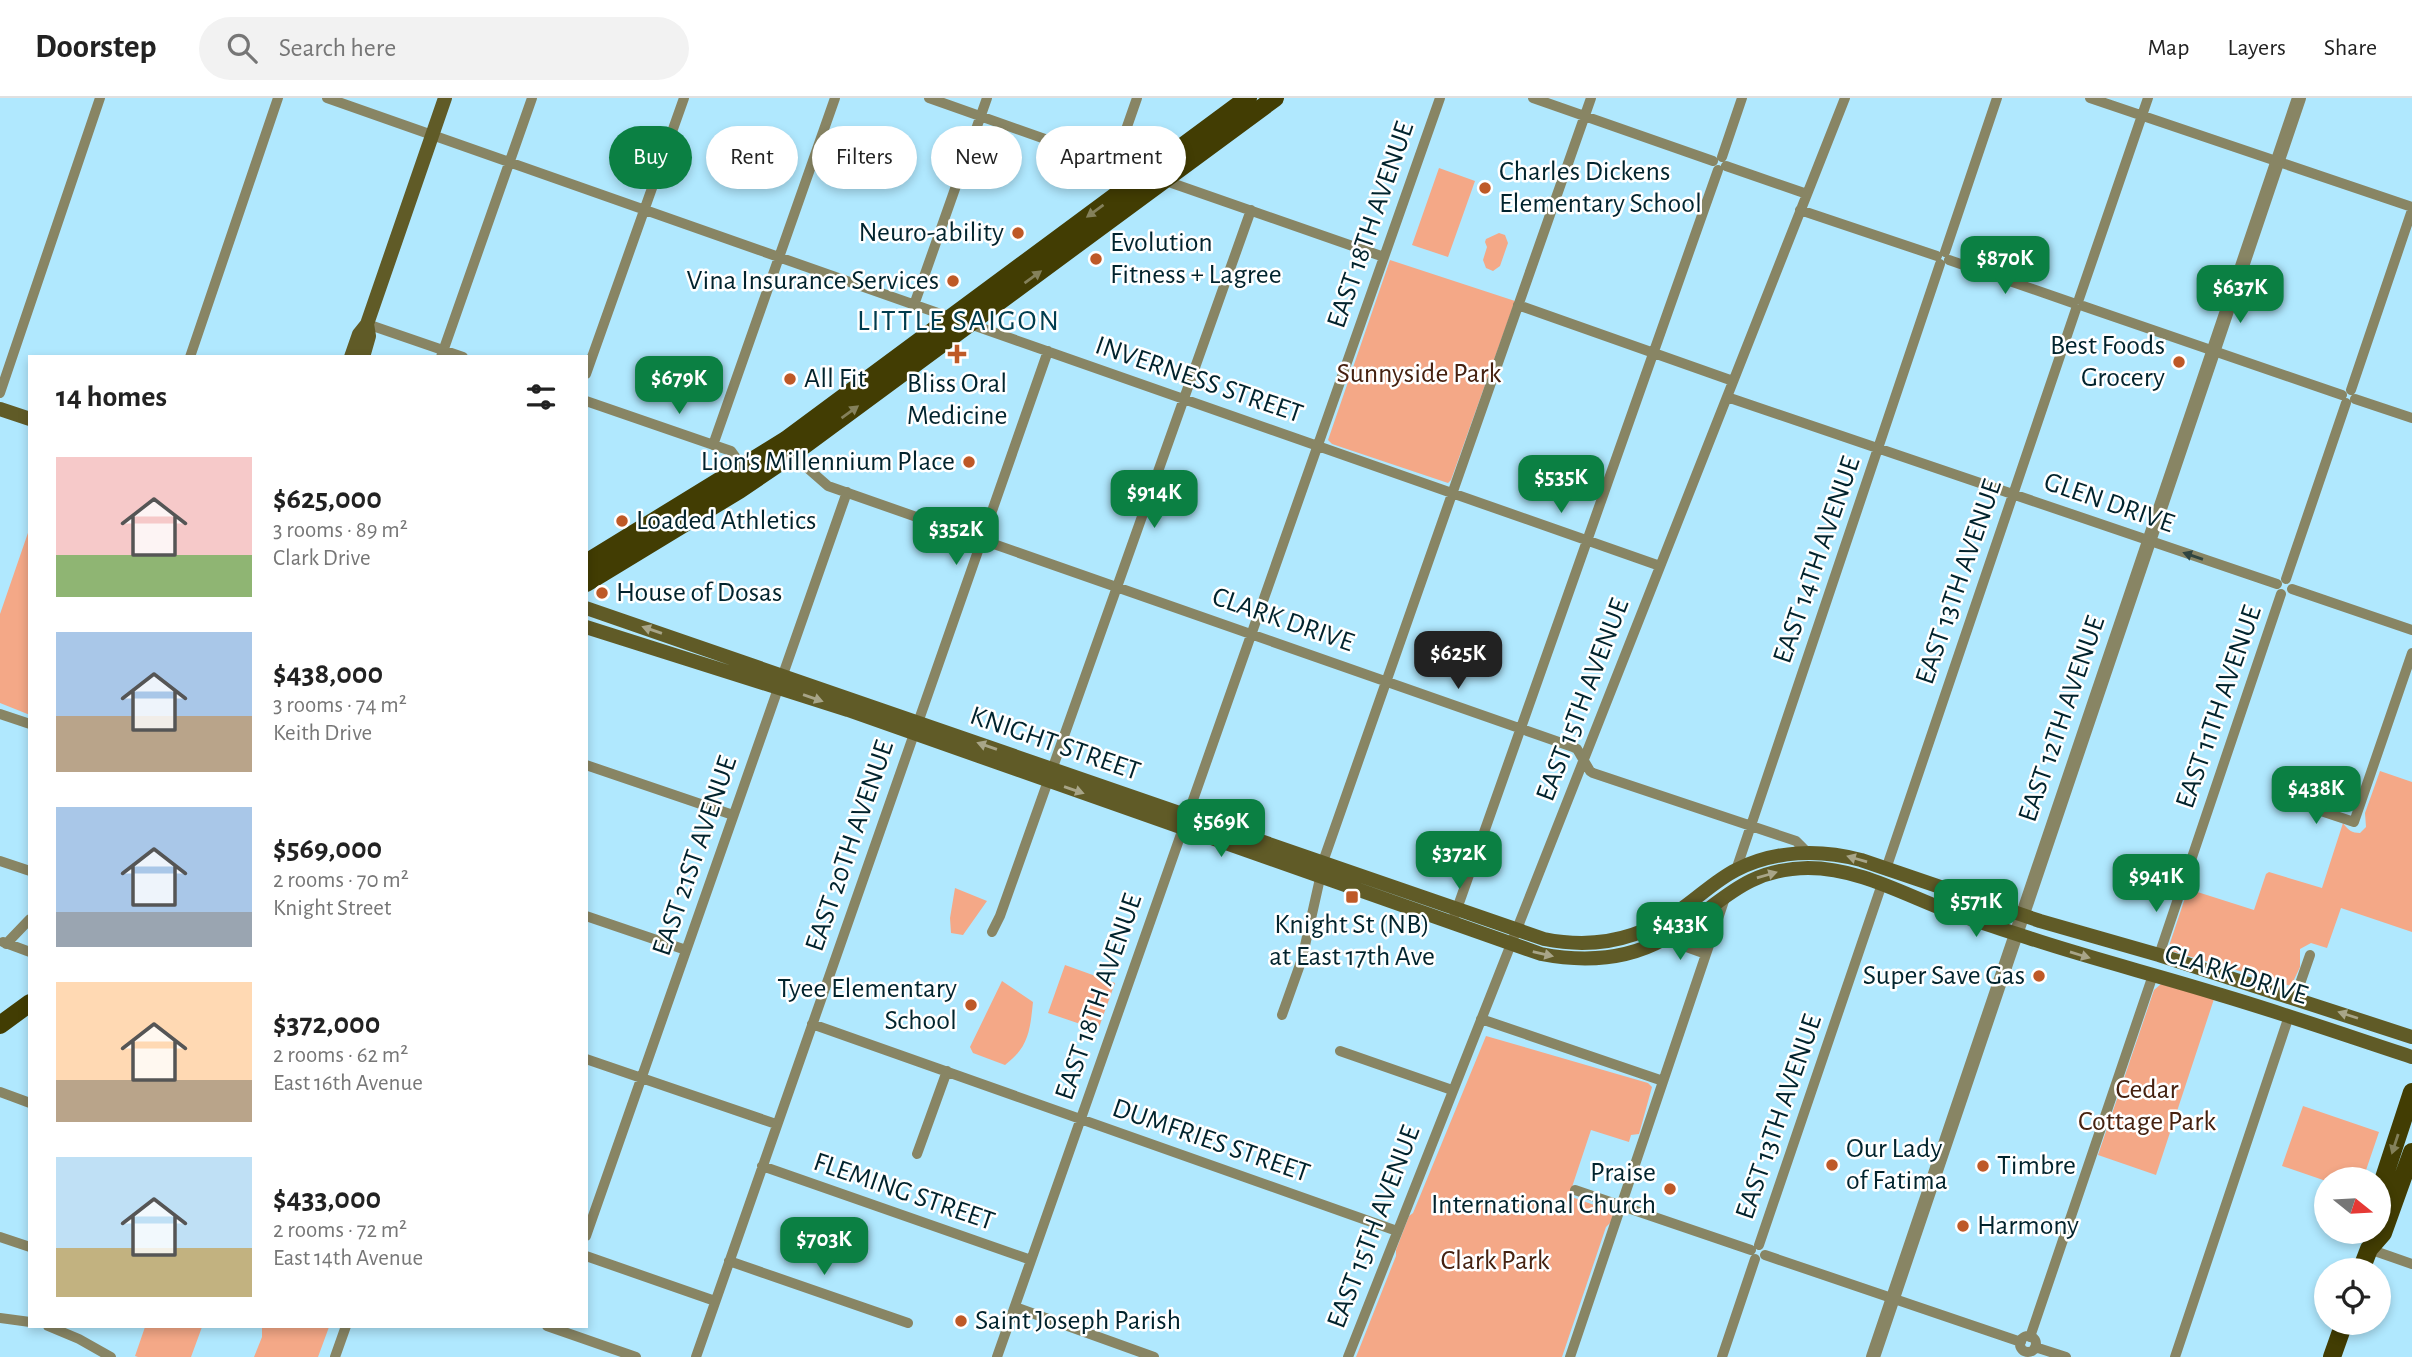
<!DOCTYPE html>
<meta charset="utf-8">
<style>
:root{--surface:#fff;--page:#f2f2f2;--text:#222;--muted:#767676;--line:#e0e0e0;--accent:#0b8043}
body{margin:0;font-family:"Alegreya Sans",sans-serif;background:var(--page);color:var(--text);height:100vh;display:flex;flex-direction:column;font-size:26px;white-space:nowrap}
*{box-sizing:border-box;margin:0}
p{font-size:23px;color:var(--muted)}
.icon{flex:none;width:38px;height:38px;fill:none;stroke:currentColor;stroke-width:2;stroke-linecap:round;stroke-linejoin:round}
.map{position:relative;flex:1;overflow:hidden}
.details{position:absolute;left:28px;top:257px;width:560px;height:973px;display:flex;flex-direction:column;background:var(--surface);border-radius:0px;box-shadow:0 4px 10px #0003}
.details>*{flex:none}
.banner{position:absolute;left:609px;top:28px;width:665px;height:63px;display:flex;gap:14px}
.needle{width:46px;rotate:108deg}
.buttons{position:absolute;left:2314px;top:1069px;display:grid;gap:14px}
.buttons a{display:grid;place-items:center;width:77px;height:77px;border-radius:50%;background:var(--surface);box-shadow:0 4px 10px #0003;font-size:35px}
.price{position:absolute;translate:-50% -60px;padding:0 16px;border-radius:14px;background:var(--accent);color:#fff;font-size:23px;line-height:46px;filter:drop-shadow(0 2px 4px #0008)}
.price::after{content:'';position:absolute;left:50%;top:42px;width:21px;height:16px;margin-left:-10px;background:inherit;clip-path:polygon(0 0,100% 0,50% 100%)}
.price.selected{background:#222;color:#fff}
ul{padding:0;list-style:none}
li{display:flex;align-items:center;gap:21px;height:175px;padding:0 28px}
li span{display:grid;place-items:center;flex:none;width:196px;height:140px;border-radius:0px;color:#555}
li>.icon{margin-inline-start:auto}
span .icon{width:84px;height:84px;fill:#fffc;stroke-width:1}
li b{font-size:30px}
h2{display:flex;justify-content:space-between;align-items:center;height:84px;padding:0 28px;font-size:30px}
.pill{padding:0 24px;border-radius:32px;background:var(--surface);box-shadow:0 4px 10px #0003;font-size:24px;line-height:63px}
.pill.selected{background:var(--accent);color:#fff}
header{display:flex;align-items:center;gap:42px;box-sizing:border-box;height:98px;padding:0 35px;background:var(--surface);border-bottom:2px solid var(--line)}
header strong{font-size:33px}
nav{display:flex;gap:38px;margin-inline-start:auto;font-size:24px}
.search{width:490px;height:63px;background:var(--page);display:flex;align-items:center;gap:18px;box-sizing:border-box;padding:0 24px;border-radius:38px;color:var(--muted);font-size:26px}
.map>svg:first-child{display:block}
.green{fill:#f4a887}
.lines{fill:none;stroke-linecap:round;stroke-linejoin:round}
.minor{stroke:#888564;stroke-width:10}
.tertiary{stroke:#888564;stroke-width:14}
.secondary{stroke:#605b27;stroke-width:14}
.primary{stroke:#423d03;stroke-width:18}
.oneway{fill:#84815b}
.oneway2{fill:#304540}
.oneway3{fill:#a8a588}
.poi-dot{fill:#be5927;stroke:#fff;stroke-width:2.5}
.labels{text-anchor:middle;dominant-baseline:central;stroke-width:5;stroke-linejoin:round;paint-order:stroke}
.poi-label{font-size:28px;fill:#01232d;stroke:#fff;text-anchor:start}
.street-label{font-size:28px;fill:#01232d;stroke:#fff}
.park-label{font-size:28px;fill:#452110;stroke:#fff}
.neighbourhood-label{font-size:30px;letter-spacing:2px;fill:#003d4f;stroke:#fff}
</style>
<header>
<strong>Doorstep</strong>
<div class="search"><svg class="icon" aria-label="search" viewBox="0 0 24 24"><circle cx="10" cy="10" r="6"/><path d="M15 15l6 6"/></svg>Search here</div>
<nav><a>Map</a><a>Layers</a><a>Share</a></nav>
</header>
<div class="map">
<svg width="2412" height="1259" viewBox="0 0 2412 1259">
<rect width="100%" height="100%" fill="#b0e8fe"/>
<path class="green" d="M1439,70L1475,83L1448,159L1412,147Z
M1499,135L1505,137L1508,145L1500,168L1493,173L1486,170L1483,162L1487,149L1485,144L1486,141Z
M1390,162L1515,203L1451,382L1448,385L1332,346L1328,342Z
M30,429V617L0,605V516Z
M2380,673L2412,684V834L2341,810L2327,850L2311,845L2300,851V869L2291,888L2171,853L2170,845L2188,791L2254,812L2266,776L2269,774L2322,790L2343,725C2348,732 2352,735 2360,735L2366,729L2365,715Z
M955,790L987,803L963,837L951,835L950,820Z
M1065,867L1115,885L1098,932L1048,915Z
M1002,883L1033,904C1030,932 1029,949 1005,967L973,955L970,949Z
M2161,886L2214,901L2156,1077L2098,1057L2154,892Z
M1486,938L1648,985L1652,989L1639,1036L1631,1037L1629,1044L1591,1032L1569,1098L1597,1108L1602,1106L1609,1109L1614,1116L1611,1124L1606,1129L1562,1259H1356L1396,1158V1152L1409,1118L1413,1115Z
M2303,1008L2379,1034L2363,1081L2326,1082V1083L2282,1068Z
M145,1229V1228L202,1229L191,1259H138L135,1258Z
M262,1229V1228L329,1229L318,1259H254L262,1239Z"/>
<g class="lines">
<path class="minor" d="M327,0L952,220
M929,0L1147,77
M1533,0L1713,63
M2090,0L2412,109
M1722,59L1742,0
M1114,66L1137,0
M1726,68L1807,96
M1163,82L1384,159
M1800,112L1937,158
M1945,154L1997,0
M1949,162L2073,205
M2079,201L2148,0
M914,207L987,0
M1518,207L1733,283
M2083,208L2342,297
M967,225L1660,468
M367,226L463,259
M190,259L278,0
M441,259L532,0
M586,276L684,0
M2351,292L2412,112
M0,295L100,0
M1727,299L2277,486
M2355,301L2412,320
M586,303L731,353L745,372
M713,347L835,0
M791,349L804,367L828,388L1573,649L1577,651L1590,673L1593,675L1796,743L1807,754
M2286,481L2346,305
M2292,491L2412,532
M0,616L30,626
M586,667L733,717
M2288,702L2354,724L2412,555
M0,763L30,773
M1886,771L2076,211
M1736,772L1940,166
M586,818L686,852
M1452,825L1718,72
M992,834L1000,818L1251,112
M1664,841L1706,856
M3,844L30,854
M6,846L30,821
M2159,857L2281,496
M2295,900L2310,857
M1282,917L1302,861L1325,758L1591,0
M1481,921L1663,983
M812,926L1397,1133
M1340,953L1452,992
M586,961L776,1026
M0,994L30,1005
M917,1056L947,973
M762,1068L1031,1162
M1575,1092L1751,1152
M586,1138L847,394
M0,1139L30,1149
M1759,1147L1882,786
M2369,1151L2412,1166
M1765,1157L2021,1244
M586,1158L715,1203
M729,1163L908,1225
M1015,1209L1154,1259
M0,1220L30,1224
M48,1228L79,1241L111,1259
M547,1228L636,1259
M2020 1246a8 8 0 1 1 16 0a8 8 0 1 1-16 0Z
M2030,1239L2153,877
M2035,1249L2066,1259
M335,1259L346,1228
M696,1259L1048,253
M997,1259L1440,0
M1348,1259L1845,0
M1570,1259L1726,797
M1722,1259L1755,1161
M2175,1259L2289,918"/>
<path class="tertiary" d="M1873,1259L2299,0"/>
<path class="secondary" d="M351,259L359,236L367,226L445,0
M363,259L369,238L367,226
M0,311L30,321
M586,510L1544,841C1593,851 1639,842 1680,812C1699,799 1716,782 1736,772C1775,752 1820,751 1861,762L2040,823L2159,857L2412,939
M586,529L848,612L1541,856C1582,864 1626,862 1664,841C1718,812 1738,771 1808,770C1858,770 1903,796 1948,813C1975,823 2002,831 2029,840C2092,861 2157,877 2221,897C2285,916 2348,938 2412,959"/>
<path class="primary" d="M586,465L786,342L1248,0
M586,485L739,392L795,354L1275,0
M0,927L30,905
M2378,1098L2412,994
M2361,1172L2369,1151L2383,1135L2412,1054
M2332,1259L2344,1225"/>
</g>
<defs><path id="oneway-solid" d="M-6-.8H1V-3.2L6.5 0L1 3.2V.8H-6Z" transform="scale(1.75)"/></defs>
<g class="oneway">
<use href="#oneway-solid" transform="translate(1095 113) rotate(144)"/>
<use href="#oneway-solid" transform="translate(1033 179) rotate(-36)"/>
<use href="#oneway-solid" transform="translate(850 314) rotate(-36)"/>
<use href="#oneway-solid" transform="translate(2395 1046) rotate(108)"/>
</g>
<use class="oneway2" href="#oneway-solid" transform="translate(2193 458) rotate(-161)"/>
<g class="oneway3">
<use href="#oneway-solid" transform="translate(652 532) rotate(-161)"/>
<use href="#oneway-solid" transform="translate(813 600) rotate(19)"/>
<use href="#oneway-solid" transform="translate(987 648) rotate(-161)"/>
<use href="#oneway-solid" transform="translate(1074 692) rotate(19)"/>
<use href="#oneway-solid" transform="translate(1857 761) rotate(-164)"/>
<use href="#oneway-solid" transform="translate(1767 777) rotate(-16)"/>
<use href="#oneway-solid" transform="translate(1543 856) rotate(13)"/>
<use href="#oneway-solid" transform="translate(2080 857) rotate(17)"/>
<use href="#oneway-solid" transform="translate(2348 917) rotate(-162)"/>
</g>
<g class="poi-dot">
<circle cx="1485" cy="90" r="7"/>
<circle cx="1018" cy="135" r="7"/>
<circle cx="1096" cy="161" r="7"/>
<circle cx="953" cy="183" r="7"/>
<path d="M953.5 245.5h7v7h7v7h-7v7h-7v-7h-7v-7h7z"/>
<circle cx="2179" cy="264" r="7"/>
<circle cx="790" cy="281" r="7"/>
<circle cx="969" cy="364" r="7"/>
<circle cx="622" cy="423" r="7"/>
<circle cx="602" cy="495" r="7"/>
<rect x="1345" y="792" width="14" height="14" rx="3.5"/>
<circle cx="2039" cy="878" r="7"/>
<circle cx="971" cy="907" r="7"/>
<circle cx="1832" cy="1067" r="7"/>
<circle cx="1983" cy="1068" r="7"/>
<circle cx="1670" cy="1091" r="7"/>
<circle cx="1963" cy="1128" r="7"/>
<circle cx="961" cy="1223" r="7"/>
</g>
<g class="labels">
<g class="poi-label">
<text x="1499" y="74">Charles Dickens<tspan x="1499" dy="32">Elementary School</tspan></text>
<text x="1004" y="135" text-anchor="end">Neuro-ability</text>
<text x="1110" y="145">Evolution<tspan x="1110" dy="32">Fitness + Lagree</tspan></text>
<text x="939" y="183" text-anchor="end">Vina Insurance Services</text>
<text x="2165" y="248" text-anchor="end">Best Foods<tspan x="2165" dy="32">Grocery</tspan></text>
<text x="804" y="281">All Fit</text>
<text x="957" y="286" text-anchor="middle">Bliss Oral<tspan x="957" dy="32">Medicine</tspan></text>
<text x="955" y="364" text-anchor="end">Lion's Millennium Place</text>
<text x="636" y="423">Loaded Athletics</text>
<text x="616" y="495">House of Dosas</text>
<text x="1352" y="827" text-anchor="middle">Knight St (NB)<tspan x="1352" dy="32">at East 17th Ave</tspan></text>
<text x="2025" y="878" text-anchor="end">Super Save Gas</text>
<text x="957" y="891" text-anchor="end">Tyee Elementary<tspan x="957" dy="32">School</tspan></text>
<text x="1846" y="1051">Our Lady<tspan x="1846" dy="32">of Fatima</tspan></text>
<text x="1997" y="1068">Timbre</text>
<text x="1656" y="1075" text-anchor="end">Praise<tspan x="1656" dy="32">International Church</tspan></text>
<text x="1977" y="1128">Harmony</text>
<text x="975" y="1223">Saint Joseph Parish</text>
</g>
<g class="street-label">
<text transform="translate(1371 127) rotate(-71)">EAST 18TH AVENUE</text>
<text transform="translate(1199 282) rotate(19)">INVERNESS STREET</text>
<text transform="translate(2109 405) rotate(19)">GLEN DRIVE</text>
<text transform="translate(1817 462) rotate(-71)">EAST 14TH AVENUE</text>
<text transform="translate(1959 484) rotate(-71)">EAST 13TH AVENUE</text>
<text transform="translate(1283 522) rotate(19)">CLARK DRIVE</text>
<text transform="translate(1583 602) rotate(-69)">EAST 15TH AVENUE</text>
<text transform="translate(2219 609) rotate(-71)">EAST 11TH AVENUE</text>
<text transform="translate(2062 621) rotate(-71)">EAST 12TH AVENUE</text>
<text transform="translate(1055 646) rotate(19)">KNIGHT STREET</text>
<text transform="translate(850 748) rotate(-71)">EAST 20TH AVENUE</text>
<text transform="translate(695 758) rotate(-71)">EAST 21ST AVENUE</text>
<text transform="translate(2236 877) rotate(17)">CLARK DRIVE</text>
<text transform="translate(1099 899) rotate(-71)">EAST 18TH AVENUE</text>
<text transform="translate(1779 1019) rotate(-71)">EAST 13TH AVENUE</text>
<text transform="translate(1211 1043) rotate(19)">DUMFRIES STREET</text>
<text transform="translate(904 1094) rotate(19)">FLEMING STREET</text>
<text transform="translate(1374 1129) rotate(-69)">EAST 15TH AVENUE</text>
</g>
<g class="park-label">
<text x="1419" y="276">Sunnyside Park</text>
<text x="2147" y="992">Cedar<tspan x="2147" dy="32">Cottage Park</tspan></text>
<text x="1495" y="1163">Clark Park</text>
</g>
<g class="neighbourhood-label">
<text x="959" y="223">LITTLE SAIGON</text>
</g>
</g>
</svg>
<div class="buttons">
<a><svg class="needle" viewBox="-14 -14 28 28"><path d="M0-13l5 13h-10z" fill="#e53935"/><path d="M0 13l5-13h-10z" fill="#767676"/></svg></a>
<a><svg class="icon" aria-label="locate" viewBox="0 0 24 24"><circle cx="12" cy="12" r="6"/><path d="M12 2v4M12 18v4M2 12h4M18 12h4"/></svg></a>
</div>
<b class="price" style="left:2005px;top:198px">$870K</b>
<b class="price" style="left:2240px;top:227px">$637K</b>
<b class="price" style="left:679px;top:318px">$679K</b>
<b class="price" style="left:1561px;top:417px">$535K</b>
<b class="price" style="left:1154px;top:432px">$914K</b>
<b class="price" style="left:956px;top:469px">$352K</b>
<b class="price selected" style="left:1458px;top:593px">$625K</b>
<b class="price" style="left:2316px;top:728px">$438K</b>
<b class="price" style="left:1221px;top:761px">$569K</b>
<b class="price" style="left:1459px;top:793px">$372K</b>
<b class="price" style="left:2156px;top:816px">$941K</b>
<b class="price" style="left:1976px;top:841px">$571K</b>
<b class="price" style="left:1680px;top:864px">$433K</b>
<b class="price" style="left:824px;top:1179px">$703K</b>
<div class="banner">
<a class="pill selected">Buy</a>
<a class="pill">Rent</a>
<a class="pill">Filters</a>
<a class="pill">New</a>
<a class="pill">Apartment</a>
</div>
<section class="details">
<h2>14 homes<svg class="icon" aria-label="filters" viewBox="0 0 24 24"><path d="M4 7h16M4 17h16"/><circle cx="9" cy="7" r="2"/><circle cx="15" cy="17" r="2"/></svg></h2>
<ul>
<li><span style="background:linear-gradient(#f6c9c9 70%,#8fb573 0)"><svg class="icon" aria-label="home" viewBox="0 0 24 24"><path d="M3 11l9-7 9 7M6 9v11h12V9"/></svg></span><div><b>$625,000</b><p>3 rooms · 89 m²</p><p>Clark Drive</p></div></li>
<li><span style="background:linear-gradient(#a9c7e8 60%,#b9a48a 0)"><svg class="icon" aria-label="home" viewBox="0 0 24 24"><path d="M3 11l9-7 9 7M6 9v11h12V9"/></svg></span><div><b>$438,000</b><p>3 rooms · 74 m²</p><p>Keith Drive</p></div></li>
<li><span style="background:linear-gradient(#a9c7e8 75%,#9aa5b1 0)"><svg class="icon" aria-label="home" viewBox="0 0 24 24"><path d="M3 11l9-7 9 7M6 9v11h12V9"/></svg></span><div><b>$569,000</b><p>2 rooms · 70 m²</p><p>Knight Street</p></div></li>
<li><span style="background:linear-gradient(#ffd9b3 70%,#b9a48a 0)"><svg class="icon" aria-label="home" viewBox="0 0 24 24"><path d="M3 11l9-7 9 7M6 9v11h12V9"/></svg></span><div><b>$372,000</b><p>2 rooms · 62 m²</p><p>East 16th Avenue</p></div></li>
<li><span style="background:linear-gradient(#bfe0f5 65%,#c2b280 0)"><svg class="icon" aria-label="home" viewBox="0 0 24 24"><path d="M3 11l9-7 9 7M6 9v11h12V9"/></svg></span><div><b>$433,000</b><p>2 rooms · 72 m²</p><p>East 14th Avenue</p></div></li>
</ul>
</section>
</div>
